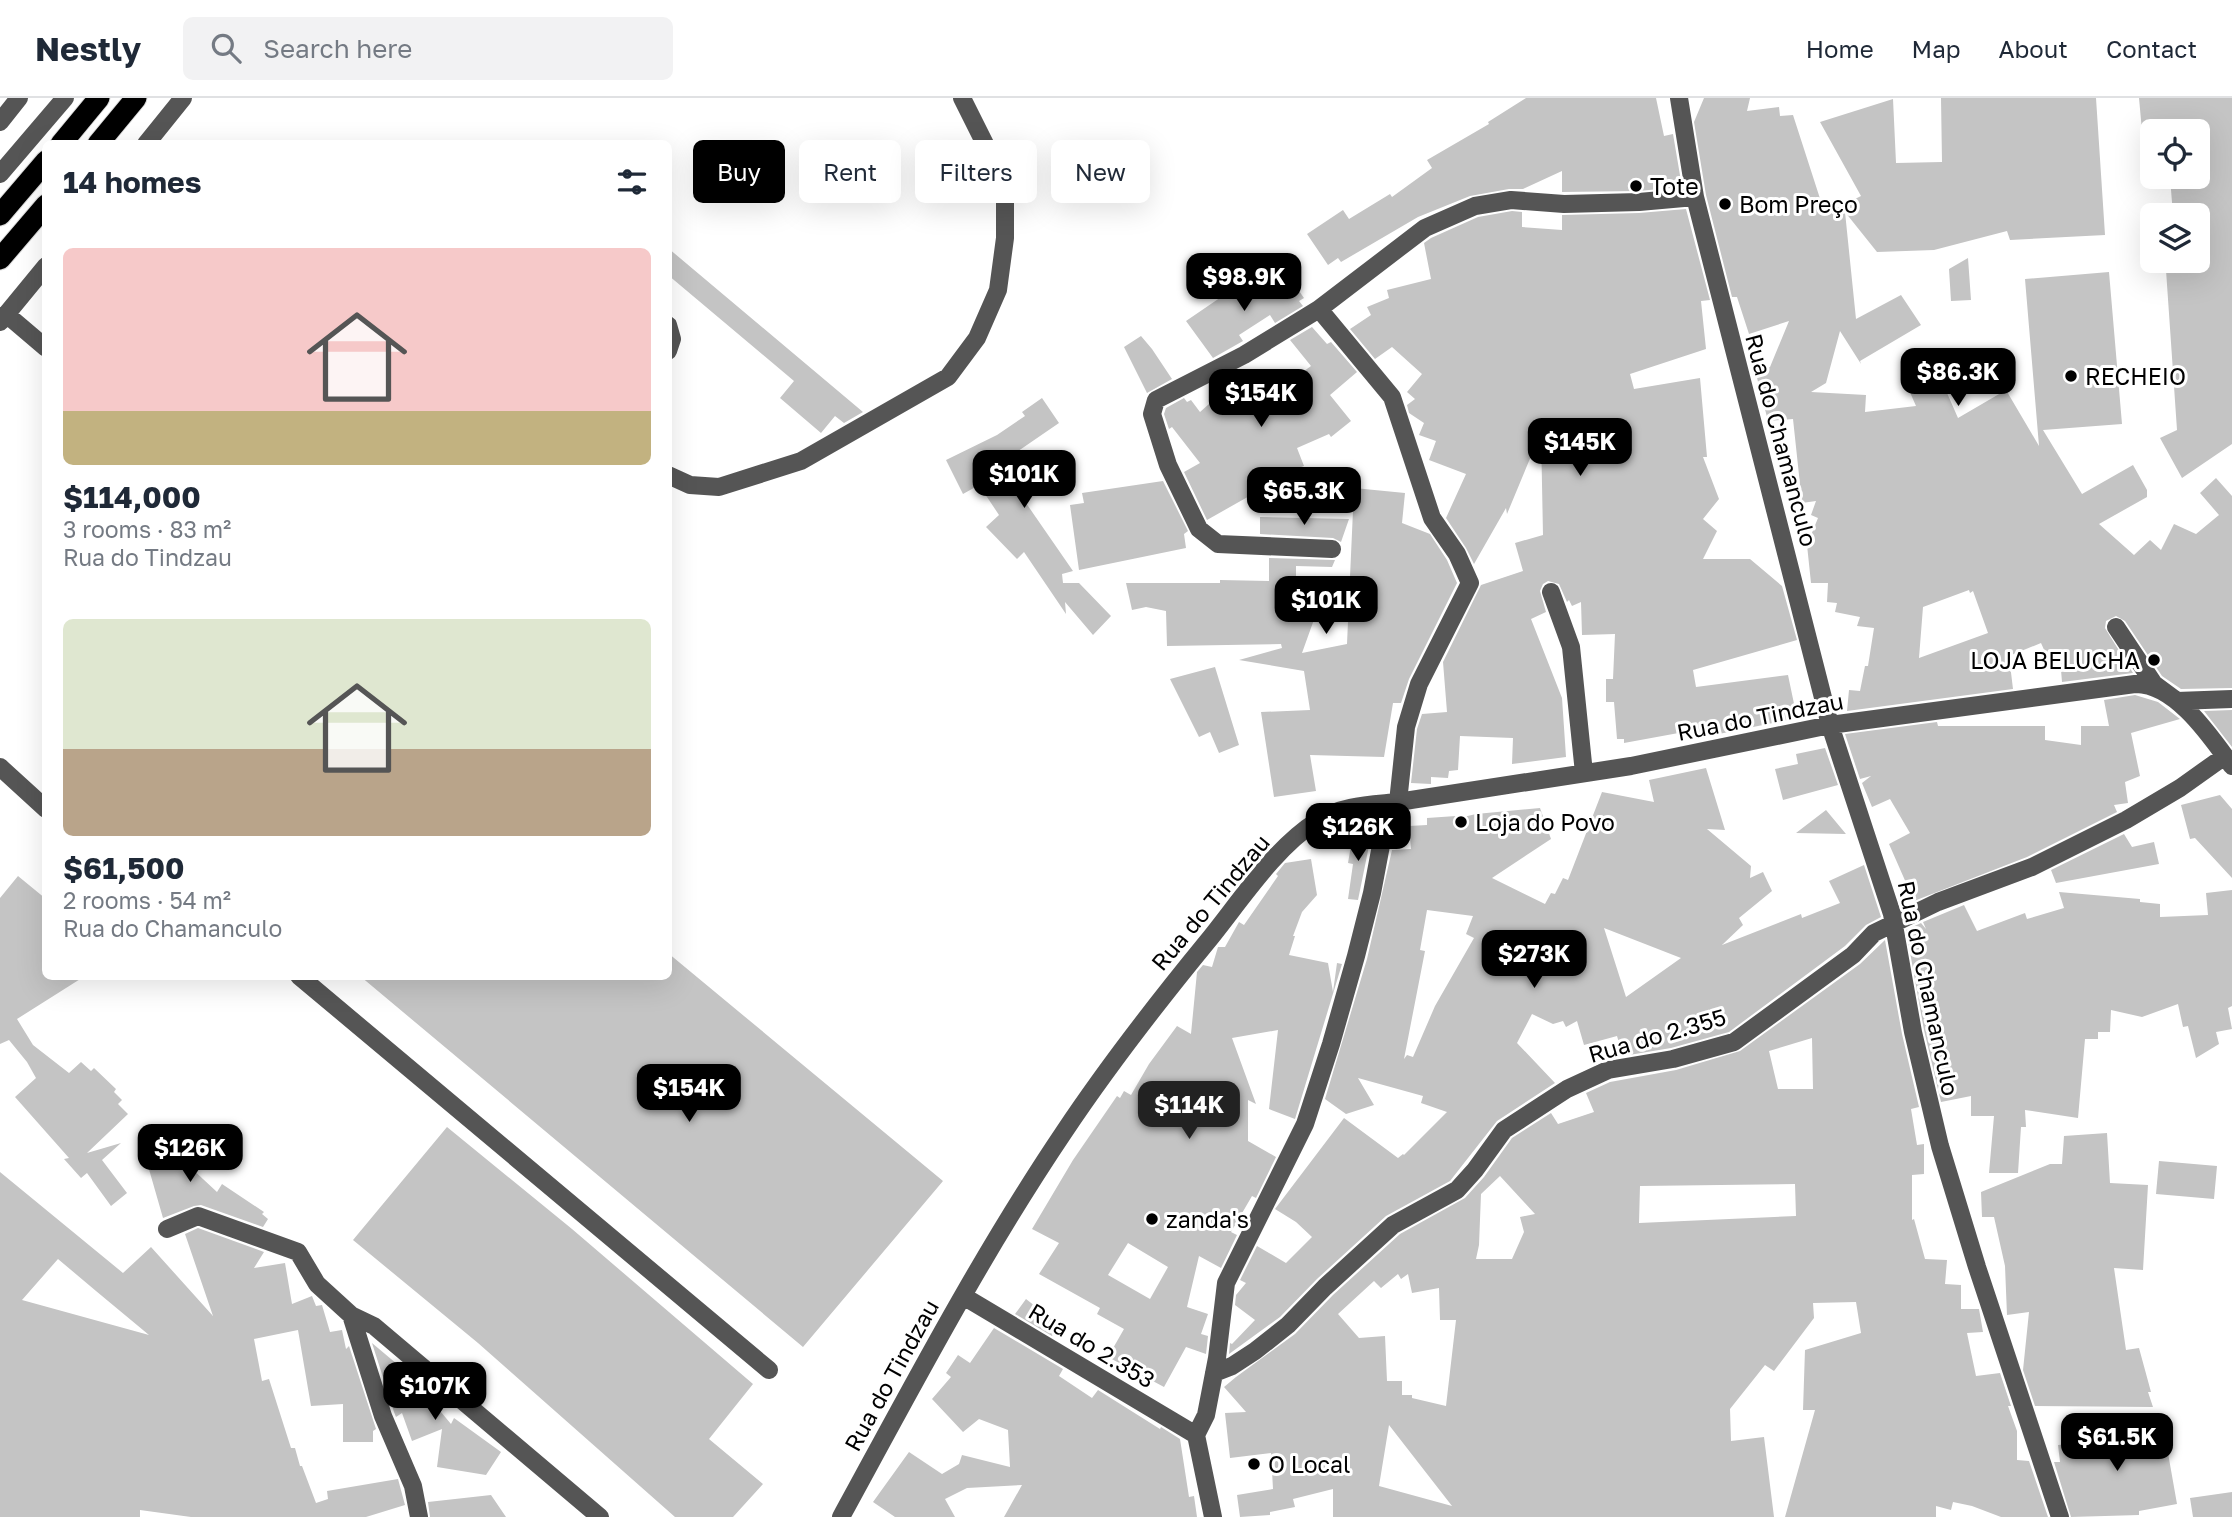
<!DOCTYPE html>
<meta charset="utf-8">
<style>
:root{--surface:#fff;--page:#f2f2f3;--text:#1f2937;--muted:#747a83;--line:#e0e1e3;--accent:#000}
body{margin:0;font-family:"Golos Text",sans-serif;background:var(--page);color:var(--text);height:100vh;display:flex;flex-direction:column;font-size:26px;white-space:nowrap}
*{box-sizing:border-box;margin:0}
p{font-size:23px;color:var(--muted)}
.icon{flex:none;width:38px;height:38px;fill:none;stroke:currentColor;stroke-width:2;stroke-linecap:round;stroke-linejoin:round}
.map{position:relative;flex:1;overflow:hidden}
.drawer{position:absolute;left:42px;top:42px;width:630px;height:840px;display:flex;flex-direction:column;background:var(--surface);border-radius:10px;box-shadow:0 7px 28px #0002}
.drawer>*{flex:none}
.banner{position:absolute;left:693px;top:42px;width:665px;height:63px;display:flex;gap:14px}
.fabs{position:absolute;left:2140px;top:21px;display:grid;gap:14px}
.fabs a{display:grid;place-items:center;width:70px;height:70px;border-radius:10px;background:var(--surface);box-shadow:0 7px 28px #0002;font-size:35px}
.price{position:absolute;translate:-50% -60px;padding:0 16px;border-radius:14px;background:var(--accent);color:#fff;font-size:23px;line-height:46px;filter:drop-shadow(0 2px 4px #0008)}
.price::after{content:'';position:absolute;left:50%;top:42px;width:21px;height:16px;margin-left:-10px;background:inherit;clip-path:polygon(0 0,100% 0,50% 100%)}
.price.on{background:#222;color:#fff}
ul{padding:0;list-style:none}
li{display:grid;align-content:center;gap:14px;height:371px;padding:0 21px}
li span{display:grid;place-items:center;height:217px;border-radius:10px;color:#555}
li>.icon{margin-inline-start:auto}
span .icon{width:126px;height:126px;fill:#fffc;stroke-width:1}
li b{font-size:30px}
h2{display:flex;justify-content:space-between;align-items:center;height:84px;padding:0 21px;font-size:30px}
.tag{padding:0 24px;border-radius:10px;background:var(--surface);box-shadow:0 7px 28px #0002;font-size:24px;line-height:63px}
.tag.on{background:var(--accent);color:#fff}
header{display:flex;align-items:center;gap:42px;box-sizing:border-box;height:98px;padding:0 35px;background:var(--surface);border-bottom:2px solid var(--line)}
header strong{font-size:33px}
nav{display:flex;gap:38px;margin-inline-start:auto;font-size:24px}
.search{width:490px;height:63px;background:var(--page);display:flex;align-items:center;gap:18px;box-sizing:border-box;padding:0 24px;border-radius:10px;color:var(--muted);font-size:26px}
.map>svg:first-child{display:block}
.building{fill:#c4c4c4;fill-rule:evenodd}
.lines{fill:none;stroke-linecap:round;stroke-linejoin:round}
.highway-casing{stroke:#dbdbdb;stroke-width:23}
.minor{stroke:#555;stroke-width:18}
.highway{stroke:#000;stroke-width:21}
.poi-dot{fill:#000;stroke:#fff;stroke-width:2.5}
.labels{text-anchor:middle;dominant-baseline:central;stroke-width:6;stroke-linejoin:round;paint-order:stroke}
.poi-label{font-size:23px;fill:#000;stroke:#fff;text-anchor:start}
.street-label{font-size:23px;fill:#000;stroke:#fff}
</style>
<header>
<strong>Nestly</strong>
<div class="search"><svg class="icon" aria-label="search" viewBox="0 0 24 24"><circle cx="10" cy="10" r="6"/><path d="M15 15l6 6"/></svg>Search here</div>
<nav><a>Home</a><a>Map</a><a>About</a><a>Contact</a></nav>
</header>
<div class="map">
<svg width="2232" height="1419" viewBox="0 0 2232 1419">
<rect width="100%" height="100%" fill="#fff"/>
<path class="building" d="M1526,0H1656L1664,38L1673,36L1682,89L1638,93L1562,94V73L1523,91H1509L1470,98L1418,119L1341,164L1338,160L1328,167L1307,136L1343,112L1349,121L1390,96L1392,99L1432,70L1427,62L1489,26L1488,24Z
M1704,0H1750L1747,13L1779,9L1780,18L1793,17L1825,116L1861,98L1820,24L1893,1L1896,65L1942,64L1941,0H2096L2105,137L2010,142L2007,133L1934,152L1877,154L1845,114L1856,221L1901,197L1921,227L1860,263L1861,266L1840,233L1826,285L1811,294L1866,297L1865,314L1916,308L1909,292L1940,279L1958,320L2006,292L2039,348L2025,181L2109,174L2122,326L2043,332L2082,396L2133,367L2147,392V399L2099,426L2134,457L2150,442L2161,452L2174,426L2196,436L2219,417L2200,395L2216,380L2232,398V590L2181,591L2162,578L2125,523L2116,518L2106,523L2105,530L2133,575L2062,584L2061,572L2054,574L2041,545L2009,558L2013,591L1847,613L1849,592L1860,593L1865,568H1868L1874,530L1857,528L1860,519L1835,514L1837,505L1827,504L1828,485H1811L1807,447L1818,420L1811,417L1816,403L1802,405L1793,321L1768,323L1755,272L1770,269L1789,223L1749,236L1737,199H1732L1706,97L1694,24ZM1969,492L1970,495L1973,493L1988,535L1919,560L1923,509Z
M2139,0H2232V346L2182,380L2160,340L2177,332L2166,172L2177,171L2176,163H2198V117H2173L2170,79H2198V33H2142Z
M1686,111L1710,202L1701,203L1706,251L1630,276L1634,291L1700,280L1707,359H1703L1719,401L1703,421L1717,433L1703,461H1750L1782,488L1797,542L1693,572L1696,589L1788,577L1797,620L1714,637L1684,639V634L1624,645V641H1617L1614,604H1606V581H1613L1615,536L1582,537L1581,504L1572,508L1569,502L1567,504L1559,486L1548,483L1543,486L1540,493L1546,514L1531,521L1562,600L1566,659L1512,666L1513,640L1460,638L1458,672L1449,673L1448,680L1431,679V686L1411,685L1417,631L1422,616L1447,614L1443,564L1481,487L1523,473L1515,445L1543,437L1541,334L1507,416L1506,410L1474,466L1466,450L1446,420L1466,376L1429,362L1436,343L1419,337L1424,325L1409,315L1407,307L1415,301L1407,294L1422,276L1392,249L1375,261L1350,231L1371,217L1367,209L1389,200L1387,192L1431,181L1424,145L1431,140L1478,119L1512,113L1522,114V129L1562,132V117L1639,115Z
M668,150L863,314L844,325L835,318L821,335L780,300L794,283L668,177Z
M1968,160L1971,202L1951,203L1949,171Z
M1285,173L1304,200L1299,203L1303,208L1275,225L1270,217L1239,237L1243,243L1213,260L1186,223L1227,195L1230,200L1257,182L1261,189Z
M1312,229L1327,246L1331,244L1357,274L1330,297L1351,323L1331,339L1329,336L1297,350L1304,368L1279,377L1282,384L1260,396V392L1207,422L1184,374L1200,365L1172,329L1169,331L1164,316L1166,310L1184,300L1187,304L1191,302L1200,314L1235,283L1255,309L1311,268L1290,242Z
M1141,238L1152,251L1172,281L1147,295L1124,249Z
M1042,300L1059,325L999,366L1073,473L1062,476L1063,485H1079L1111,518L1093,537L1065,504L1066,516L1024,454L1017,461L986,429L999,417L979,387L963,396L946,362L997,337L1025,318L1022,314Z
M1163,383L1188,433L1184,436L1186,450L1079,472L1070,407L1084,405L1082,395Z
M1354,390L1405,395L1402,425L1430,436L1447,462L1457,485L1409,581L1401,605H1393L1384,659L1310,657L1316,693L1274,699L1261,614L1310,612L1304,573L1239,562L1282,550L1281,546L1167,548L1166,513L1146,509L1132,512L1126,485H1220V482L1269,483V460L1335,462L1332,469L1296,468V513L1316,516L1302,555L1347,546Z
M1260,419L1349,421L1341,444L1333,440L1260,436Z
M1215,569L1239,647L1219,655L1210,634L1199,639L1170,581Z
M2135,597L2158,604L2180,621L2131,635L2140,678L2125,684L2128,705L2114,707L2117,714L2027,759L1914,803L1889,746L1910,735L1890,701L1872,709L1862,685L1871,678L1860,681L1845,636L1937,624L1938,628H2045V642L2081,647V628H2109L2104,602Z
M2232,612V649L2204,613Z
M1825,650L1838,687L1783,702L1775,671L1798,666L1796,656Z
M1706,670L1725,732L1707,731L1751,768L1750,780L1763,774L1772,793L1739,820L1743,827L1722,847L1801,816L1802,820L1840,805L1829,783L1864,767L1881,819L1866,827L1845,848L1729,934L1671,950L1623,958L1617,938L1584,947L1577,923L1566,929L1563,923L1553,926L1532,916L1517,945L1555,985L1497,1023L1450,1083L1386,1118L1317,1181L1280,1219L1229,1256L1230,1245L1232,1246L1255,1222L1235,1207L1236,1197L1246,1185L1240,1182L1257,1148L1286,1165L1312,1139L1296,1124L1275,1111L1344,1020L1398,1060L1403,1056L1404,1057L1447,1014L1421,1005L1423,998L1358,980L1374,1007L1346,1016L1325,1001L1367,861L1392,752L1411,751L1409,728L1427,727V720L1456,718L1455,721L1476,716L1540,710L1551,741L1492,780L1545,806L1551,795L1555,796L1563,780L1568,782L1602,694L1654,704L1649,682ZM1427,812L1473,818L1466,836L1474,840L1435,908L1413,959L1407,957L1404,961L1425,853L1420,852ZM1604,830L1681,860L1626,899Z
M2220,697L2232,711V780L2195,740L2190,741L2181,707Z
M1826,712L1846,736L1796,735Z
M1353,736L1371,738L1358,802L1348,801L1353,766L1348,765Z
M2124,736L2132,749L2154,744L2159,766L2056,785L2051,772Z
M1311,761L1317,797L1302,814L1293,838H1295L1289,857L1328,865L1333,894L1337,865L1342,866L1295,1021L1269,1011L1278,932L1232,940L1256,1006L1248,1002V1043L1276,1059L1256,1100L1252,1098L1231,1134L1237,1137L1221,1170L1199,1158L1187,1209L1208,1216L1201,1236L1208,1238L1206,1256L1186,1249L1164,1289L1108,1259L1124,1231L1097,1216L1100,1210L1039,1176L1059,1145L1032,1131L1073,1062L1117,998L1120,1000L1124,993L1131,997L1149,966L1177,928L1191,936L1197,874L1203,867L1212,869L1218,849H1225L1239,824L1244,827L1278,778L1276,776L1285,765ZM1128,1145L1168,1169L1150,1201L1108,1177Z
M18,778L46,801V878H85L17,921L33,947L69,975L81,964L91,973L94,970L116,991L114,994L122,1002L118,1006L128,1016L87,1055L121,1045L102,1062L127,1095L111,1108L87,1075L81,1080L64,1061L69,1060L15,999L36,980L27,964L9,942L0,946V800Z
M2232,792V908L2228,910L2232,931L2216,934L2219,946L2196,960L2188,928L2183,929L2178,906L2142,919L2111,912L2110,934H2098V941H2085L2078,1020L2025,1012L2026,1029H2021L2018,1075H1989L1994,1018H1971V998L1941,1004L1924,932L1906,832L1921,825L1926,831L1923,824L1964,807L1977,833L2025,815L2027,821L2064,810L2059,794L2140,801V804L2160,806V819L2208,817L2206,795Z
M1885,842L1902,936L1919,1009L1911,1011L1917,1047L1924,1046V1076L1912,1077V1122L1914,1121L1925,1161L1947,1162L1945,1186L1961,1187V1211H1979L1983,1234L1967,1235L1976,1278L2000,1275L2011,1308H2008L2017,1333V1362L2029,1363L2048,1419H2001L1972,1408L1953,1404L1951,1412L1936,1408V1419H1785L1815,1312H1803L1805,1252L1861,1235L1856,1204L1813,1205L1814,1220L1774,1273L1765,1267L1730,1311L1731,1343L1764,1339L1774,1419H1333V1391L1293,1401L1295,1409L1270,1414V1417L1240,1419L1237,1397L1273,1391L1271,1355L1230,1360L1225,1315L1246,1314L1224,1289L1236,1279L1295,1236L1333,1197L1400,1136L1465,1100L1484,1079L1512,1040L1551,1015L1558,1026L1594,1014L1586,995L1610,984L1676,972L1740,953L1860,866ZM1812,940L1813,991H1778L1769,953ZM1500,1078L1535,1116L1520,1119L1524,1134L1512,1161H1476L1479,1147L1481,1096ZM1795,1086L1796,1118L1639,1125L1640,1088ZM1398,1176L1401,1181L1408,1176L1412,1195L1439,1190L1440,1222H1456L1446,1308L1412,1300V1297H1402V1283H1387L1385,1238L1359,1240L1338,1216L1374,1183L1381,1190ZM1389,1327L1452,1408L1379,1388Z
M668,855L943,1083L803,1249L360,878H668Z
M447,1029L572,1131L753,1286L709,1341L763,1386L733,1419H675L478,1245L353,1142Z
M166,1033L181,1049L175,1055L217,1094L222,1086L264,1114L262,1116L268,1121L263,1129L201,1107L194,1108L163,1120L140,1040Z
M2107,1035L2110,1085L2148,1087L2143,1172L2114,1170L2126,1252L2139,1250L2151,1294H2148L2153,1309L2035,1308L2023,1272L2029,1214L2007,1217L2005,1168L1994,1119H1982L1981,1094L2050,1066H2062L2064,1038Z
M2159,1063L2217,1068L2214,1101L2156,1096Z
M0,1074L123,1175L151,1149L213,1218L185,1136L198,1130L264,1154L254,1170L285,1165L292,1206L312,1198L316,1208L322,1207L330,1234L342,1232L346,1251L349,1248L376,1331L373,1333V1344H343V1306L311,1308L298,1232L254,1241L262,1283L269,1281L291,1350H295L300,1368H302L316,1405L328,1401L327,1393L398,1381L405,1407L366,1419H191L140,1412V1419H0ZM58,1161L96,1193L149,1237L22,1202Z
M1026,1201L1059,1227L1052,1238L1015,1216Z
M994,1230L1063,1271L1059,1278L1092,1300L1098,1292L1160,1331L1161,1329L1180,1341L1189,1399L1194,1398L1197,1419H1004L1022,1387L967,1390L945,1401L955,1419H895L873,1404L909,1354L942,1376L959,1366L962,1357L1010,1369L1008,1332L979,1321L963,1334L932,1301L951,1279L946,1275L958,1257L970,1265Z
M372,1245L410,1277L451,1326L454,1320L501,1354L486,1377L437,1369L442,1331L412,1343L402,1315L396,1319L394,1314Z
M2159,1325L2165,1338L2177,1406L2139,1413V1417L2071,1419L2054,1364H2060L2058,1347L2080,1345V1342Z
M2232,1394V1419H2193L2190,1400Z
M491,1397L506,1419H430L428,1404Z"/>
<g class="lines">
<g class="highway-casing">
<path id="highway" d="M61,46L99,0
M98,46L136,0
M0,117L46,63
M0,161L46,107"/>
</g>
<path class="minor" d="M1679,0L1695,99
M0,24L19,0
M146,46L183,0
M0,76L65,0
M1319,211L1392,299L1432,420L1457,456L1470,485L1419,586L1406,629L1398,704
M6,216L46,250
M0,224L46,168
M668,227L672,241L668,253
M668,377L690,387L719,389L801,363L948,279L977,240L998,192L1005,140V102L987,50L962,0
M1332,451L1218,446L1199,431L1168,367L1152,316L1156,302L1244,257L1319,211L1425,130L1475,108L1511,102L1564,106L1639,104L1695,99L1830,627L1892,816L1913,934L1940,1048L1977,1169L2060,1419
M1551,494L1571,549L1584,675
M2116,529L2154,586L2177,603L2232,601
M0,669L46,711
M299,878L769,1272
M167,1131L198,1118L298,1154L317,1186L351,1217L383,1318L413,1388L419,1419
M963,1198L1196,1337
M351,1217L374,1228L600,1419
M1214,1275L1232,1268L1255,1253L1288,1227L1325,1189L1393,1127L1457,1092L1475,1072L1504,1032L1567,991L1608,972L1673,961L1734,944L1853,857L1874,835L1938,804L2032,769L2126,722L2180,690L2225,658
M841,1419C912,1289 981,1157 1064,1034C1108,968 1157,905 1207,844C1239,805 1274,750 1317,723C1343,707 1370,707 1398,704L1631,668L1830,627L2135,586C2175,585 2211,639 2232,668
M1213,1419L1196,1337L1206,1317L1217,1260L1226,1185L1305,1026L1331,946L1356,858L1372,795L1389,705"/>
<use href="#highway" class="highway"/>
</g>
<g class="poi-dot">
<circle cx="1636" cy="88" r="7"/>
<circle cx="1725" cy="106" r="7"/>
<circle cx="2071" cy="278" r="7"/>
<circle cx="2154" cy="562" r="7"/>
<circle cx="1461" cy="724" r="7"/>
<circle cx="1152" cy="1121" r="7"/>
<circle cx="1254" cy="1366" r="7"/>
</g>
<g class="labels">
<g class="poi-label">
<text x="1650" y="88">Tote</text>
<text x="1739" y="106">Bom Preço</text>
<text x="2085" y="278">RECHEIO</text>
<text x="2140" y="562" text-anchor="end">LOJA BELUCHA</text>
<text x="1475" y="724">Loja do Povo</text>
<text x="1166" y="1121">zanda's</text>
<text x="1268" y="1366">O Local</text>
</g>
<g class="street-label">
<text transform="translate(1782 342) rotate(75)">Rua do Chamanculo</text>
<text transform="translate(1760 618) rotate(-11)">Rua do Tindzau</text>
<text transform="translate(1210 804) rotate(-50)">Rua do Tindzau</text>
<text transform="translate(1929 890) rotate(78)">Rua do Chamanculo</text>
<text transform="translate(1657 937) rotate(-16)">Rua do 2.355</text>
<text transform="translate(1092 1247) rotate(31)">Rua do 2.353</text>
<text transform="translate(891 1277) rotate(-61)">Rua do Tindzau</text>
</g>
</g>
</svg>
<div class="fabs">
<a><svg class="icon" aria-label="locate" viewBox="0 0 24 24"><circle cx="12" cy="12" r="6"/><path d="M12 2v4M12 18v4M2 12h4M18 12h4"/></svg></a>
<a><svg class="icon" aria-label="layers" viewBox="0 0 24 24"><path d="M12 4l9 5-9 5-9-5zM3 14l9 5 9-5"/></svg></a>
</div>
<b class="price" style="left:1244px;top:215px">$98.9K</b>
<b class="price" style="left:1958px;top:310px">$86.3K</b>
<b class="price" style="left:1261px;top:331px">$154K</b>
<b class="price" style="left:1580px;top:380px">$145K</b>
<b class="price" style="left:1024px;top:412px">$101K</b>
<b class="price" style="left:1304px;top:429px">$65.3K</b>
<b class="price" style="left:1326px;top:538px">$101K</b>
<b class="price" style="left:1358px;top:765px">$126K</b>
<b class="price" style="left:1534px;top:892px">$273K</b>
<b class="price" style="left:689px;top:1026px">$154K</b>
<b class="price on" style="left:1189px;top:1043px">$114K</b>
<b class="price" style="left:190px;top:1086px">$126K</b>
<b class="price" style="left:435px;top:1324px">$107K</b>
<b class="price" style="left:2117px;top:1375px">$61.5K</b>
<div class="banner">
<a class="tag on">Buy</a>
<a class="tag">Rent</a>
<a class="tag">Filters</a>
<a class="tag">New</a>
</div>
<section class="drawer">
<h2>14 homes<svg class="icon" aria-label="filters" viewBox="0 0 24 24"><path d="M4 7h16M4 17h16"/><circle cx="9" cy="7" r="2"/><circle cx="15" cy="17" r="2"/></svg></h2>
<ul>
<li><span style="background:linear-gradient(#f6c9c9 75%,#c2b280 0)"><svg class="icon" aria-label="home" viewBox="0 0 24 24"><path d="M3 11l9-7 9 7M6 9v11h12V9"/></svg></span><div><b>$114,000</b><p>3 rooms · 83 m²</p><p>Rua do Tindzau</p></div></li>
<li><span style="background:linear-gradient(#dfe7d0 60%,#b9a48a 0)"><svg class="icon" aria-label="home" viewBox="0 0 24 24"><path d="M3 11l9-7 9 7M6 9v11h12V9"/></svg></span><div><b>$61,500</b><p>2 rooms · 54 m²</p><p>Rua do Chamanculo</p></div></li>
</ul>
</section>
</div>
